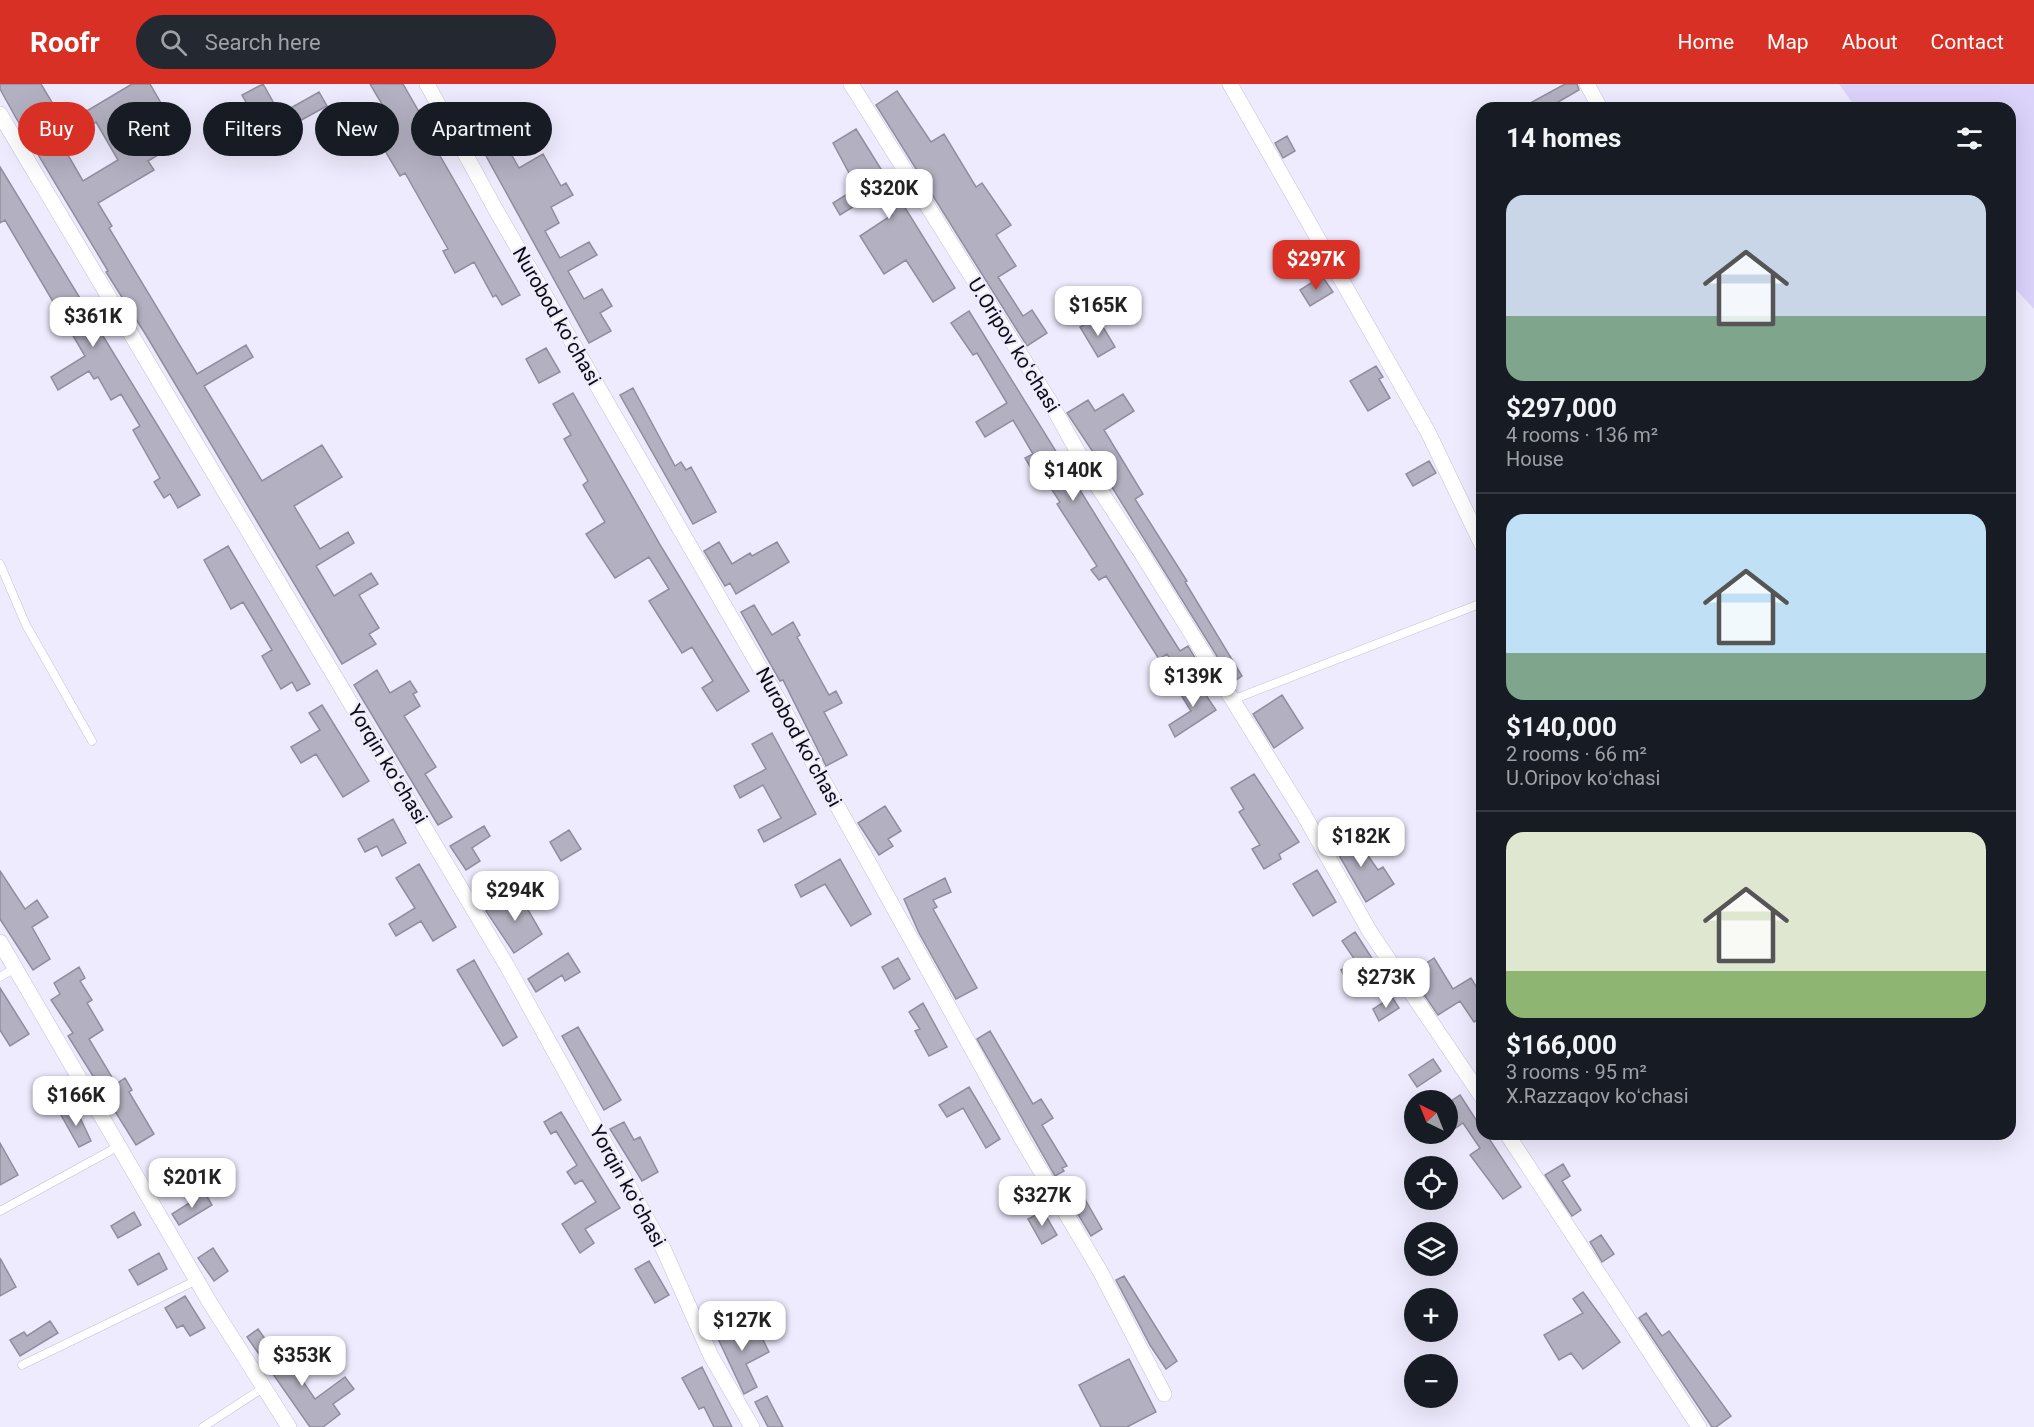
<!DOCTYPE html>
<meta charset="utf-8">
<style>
:root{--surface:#171b24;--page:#242831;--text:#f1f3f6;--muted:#9ea1a6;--line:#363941;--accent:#d93025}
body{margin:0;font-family:Roboto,sans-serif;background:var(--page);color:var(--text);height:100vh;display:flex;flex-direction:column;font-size:22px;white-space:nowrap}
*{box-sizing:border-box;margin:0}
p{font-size:20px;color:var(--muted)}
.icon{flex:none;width:33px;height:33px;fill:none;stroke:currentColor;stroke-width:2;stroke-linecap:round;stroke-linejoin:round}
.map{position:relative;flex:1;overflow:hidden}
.details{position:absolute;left:1476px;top:18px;width:540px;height:1038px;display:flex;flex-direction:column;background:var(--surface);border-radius:18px;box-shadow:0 6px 24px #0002}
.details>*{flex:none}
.banner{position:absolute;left:18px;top:18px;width:570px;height:54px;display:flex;gap:12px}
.needle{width:39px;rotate:317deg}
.fabs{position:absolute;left:1404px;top:1006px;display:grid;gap:12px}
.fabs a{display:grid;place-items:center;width:54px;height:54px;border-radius:50%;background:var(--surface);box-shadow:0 6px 24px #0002;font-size:30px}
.price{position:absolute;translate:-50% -51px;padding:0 14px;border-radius:12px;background:#fff;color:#222;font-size:20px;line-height:39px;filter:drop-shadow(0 2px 3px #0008)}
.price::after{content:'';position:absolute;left:50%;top:36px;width:18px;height:14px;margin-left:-9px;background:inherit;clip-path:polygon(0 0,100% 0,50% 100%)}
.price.current{background:var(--accent);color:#fff}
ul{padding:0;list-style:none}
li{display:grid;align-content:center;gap:12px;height:318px;padding:0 30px}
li+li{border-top:2px solid var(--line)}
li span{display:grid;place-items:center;height:186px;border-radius:18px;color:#555}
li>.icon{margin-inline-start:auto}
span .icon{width:108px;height:108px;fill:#fffc;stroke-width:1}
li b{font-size:26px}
h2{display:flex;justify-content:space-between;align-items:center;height:72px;padding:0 30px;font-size:26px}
.pill{padding:0 21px;border-radius:27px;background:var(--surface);box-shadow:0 6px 24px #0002;font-size:21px;line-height:54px}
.pill.current{background:var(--accent);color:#fff}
header{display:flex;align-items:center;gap:36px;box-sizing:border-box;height:84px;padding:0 30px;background:var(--accent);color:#fff}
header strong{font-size:28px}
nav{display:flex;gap:33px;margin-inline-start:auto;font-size:21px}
.search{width:420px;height:54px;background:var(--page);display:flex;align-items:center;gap:15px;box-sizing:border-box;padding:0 21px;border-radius:33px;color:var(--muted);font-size:22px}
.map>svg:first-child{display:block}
.green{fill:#dcd3fb}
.building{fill:#b3b0c1;stroke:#908d9e;stroke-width:1.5;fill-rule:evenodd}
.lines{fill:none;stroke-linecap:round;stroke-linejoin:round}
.lane-casing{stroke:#c4c0d2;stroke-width:9}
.street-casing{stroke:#c4c0d2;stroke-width:16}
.lane{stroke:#fff;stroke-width:8}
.street{stroke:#fff;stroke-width:15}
.labels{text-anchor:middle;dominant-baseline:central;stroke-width:4.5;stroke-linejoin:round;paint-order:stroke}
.street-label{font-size:20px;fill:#0c0b10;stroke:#efebfe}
</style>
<header>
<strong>Roofr</strong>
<div class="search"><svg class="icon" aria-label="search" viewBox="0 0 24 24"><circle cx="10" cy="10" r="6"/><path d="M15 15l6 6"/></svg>Search here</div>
<nav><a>Home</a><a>Map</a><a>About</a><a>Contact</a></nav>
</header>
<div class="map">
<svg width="2034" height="1343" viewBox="0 0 2034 1343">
<rect width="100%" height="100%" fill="#efebfe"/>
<path class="green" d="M1839,0H2034V225L2010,199V24H1856Z"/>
<path class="building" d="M0,0H41L65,40L132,0H150L165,26L155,32L173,62L148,77L154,86L98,119L112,142L109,144L197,290L246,261L253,273L204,302L262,397L322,361L342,393L294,422L320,465L348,448L354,459L316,482L334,512L371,489L378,500L359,511L379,544L369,550L376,560L342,580L146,251L106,188L108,187L16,34L0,5ZM96,38L118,76L83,97L61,59Z
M263,0L280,30L319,8L327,22L267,55L242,11Z
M370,0H403L442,68L439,70L520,211L502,221L496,211L493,213L474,178L455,189L443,167L448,165L405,89L400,92L375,50L360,59L352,46L386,27Z
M1565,0H1577L1579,6L1548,24H1521Z
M897,7L931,58L944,50L976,103L982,99L1011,141L996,151L1016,182L998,193L1023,232L1032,226L1047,249L1027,262L876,21Z
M494,27L500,37L505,35L511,46L501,52L519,84L543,70L561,102L566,99L573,111L551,123L559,139L545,147L560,174L589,158L597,171L568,187L584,215L602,205L612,222L600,229L611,247L589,259L469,41Z
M856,45L955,204L933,218L906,176L884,190L860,152L892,131L877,108L840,131L833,119L857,104L833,59Z
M1287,52L1295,67L1283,74L1275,59Z
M0,83L200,411L178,424L170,410L164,414L154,398L160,394L133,346L140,342L121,310L111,316L98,293L94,295L89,287L58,306L51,293L85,272L5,136L0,139Z
M1322,192L1333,208L1310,222L1300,206Z
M969,227L1158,532L1180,567L1188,562L1204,589L1187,601L1167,570L1159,575L1106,492L1099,496L1091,486L1097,482L1057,420L1060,418L1039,386L1034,389L1025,374L1033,370L1013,336L985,353L976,338L1007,319L977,269L973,271L951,239Z
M1097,233L1115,263L1098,273L1080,243Z
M546,264L560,288L539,299L526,275Z
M1376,282L1383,293L1379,295L1390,314L1368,327L1350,297Z
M633,304L675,382L681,378L686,386L691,383L716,428L693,440L620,311Z
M573,309L662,464L749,607L717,627L702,604L713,597L692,563L682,569L649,517L669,505L649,473L615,494L586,450L605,438L583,401L588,397L564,355L571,351L553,320Z
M1123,310L1134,327L1104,346L1143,410L1135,415L1187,497L1185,498L1242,592L1233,598L1110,400L1113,398L1067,329L1088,316L1095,327Z
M1429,377L1436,389L1413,402L1406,390Z
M719,458L732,480L750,469L752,472L777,458L789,478L736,510L730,499L725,502L704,467Z
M228,462L310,600L297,607L292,598L281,605L262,572L272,566L243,518L231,525L204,476Z
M754,521L772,551L793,538L800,551L797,553L829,611L836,607L842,619L824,628L847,671L826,682L783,596L780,597L741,528Z
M377,586L390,609L410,597L417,608L413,610L420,622L404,632L436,683L425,690L452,733L438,741L354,601Z
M1195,595L1216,626L1175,653L1169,641L1191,627L1178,606Z
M1282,611L1303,644L1274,664L1253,630Z
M322,621L369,697L343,713L316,670L301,679L291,663L320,646L309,629Z
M772,649L816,730L764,758L758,746L781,734L763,701L740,714L734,702L766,685L752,660Z
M1254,690L1299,758L1279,770L1281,775L1264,785L1252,765L1260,761L1239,728L1244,725L1231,704Z
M885,722L901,747L888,755L893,762L879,771L858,739Z
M393,735L406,759L382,772L377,762L365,768L358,755Z
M484,742L490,752L472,764L480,777L466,786L450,762Z
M1334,742L1355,772L1364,766L1378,786L1383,783L1394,800L1366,818L1326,749Z
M569,746L581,765L561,777L550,758Z
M840,775L871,830L851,842L825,800L801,813L795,801Z
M419,780L456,843L433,857L421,837L396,852L389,840L415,824L396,794Z
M1317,786L1336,818L1313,832L1293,800Z
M0,787L25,825L37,816L48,833L32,843L50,875L33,886L0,835Z
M945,794L951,808L933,816L937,823L933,825L977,904L956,915L919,849L904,815Z
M517,807L542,850L514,869L486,827Z
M1355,848L1375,879L1347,897L1341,886L1355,876L1342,857Z
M568,869L580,888L565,897L562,891L536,908L528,895Z
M898,874L910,895L894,905L882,883Z
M1434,874L1453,905L1471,894L1482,912V933L1474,938L1460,917L1438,931L1410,890Z
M474,876L517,953L503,962L457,886Z
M79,883L85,894L80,897L92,916L87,919L103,946L89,955L116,1000L125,994L132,1006L129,1008L154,1050L136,1061L68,952L73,949L51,916L60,910L54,899Z
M0,904L29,950L10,962L0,946Z
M1392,913L1399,924L1379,937L1373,925Z
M923,919L947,963L929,972L915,947L920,945L909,928Z
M578,943L621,1016L604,1026L562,952Z
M990,947L1033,1020L1041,1015L1053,1034L1042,1041L1067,1082L1062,1084L1064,1087L1055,1092L977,955Z
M1433,975L1441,987L1417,1003L1409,991Z
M969,1003L1000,1055L986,1064L963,1024L947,1033L939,1021Z
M1460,1011L1482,1045V1050H1486L1521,1103L1503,1115L1470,1071L1480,1064L1463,1039L1448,1049V1034L1453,1030L1448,1019Z
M75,1023L91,1057L79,1063L61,1031Z
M561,1028L620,1124L585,1145L594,1159L580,1169L562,1140L596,1118L582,1096L575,1100L567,1088L577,1081L556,1047L551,1050L544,1038Z
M624,1038L634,1056L640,1053L658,1088L642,1097L610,1045Z
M0,1059L18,1091L0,1101Z
M1563,1080L1570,1092L1562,1097L1581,1126L1572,1132L1545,1091Z
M1079,1105L1102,1145L1091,1152L1067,1112Z
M205,1109L212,1121L179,1141L172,1130Z
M1043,1127L1057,1151L1042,1160L1028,1135Z
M134,1128L141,1141L118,1154L111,1142Z
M1601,1151L1614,1170L1602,1178L1590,1158Z
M213,1164L228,1187L214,1197L198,1174Z
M159,1169L167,1185L138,1201L129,1186Z
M0,1174L16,1203L0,1212Z
M649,1177L669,1211L655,1219L635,1185Z
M1124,1192L1177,1277L1166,1285L1150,1261L1116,1196Z
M1583,1208L1620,1258L1583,1285L1571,1269L1559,1276L1544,1251L1583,1229L1573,1215Z
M185,1212L205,1244L190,1252L183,1241L177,1244L165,1224Z
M1646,1229L1662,1252L1669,1247L1731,1332L1716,1343H1712L1639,1234Z
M50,1237L58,1249L20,1272L10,1256L24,1248L27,1252Z
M728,1238L734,1252L756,1242L769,1268L746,1280L757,1303L744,1310L713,1244Z
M258,1245L288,1287L293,1283L315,1315L345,1293L354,1305L333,1320L340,1330L323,1343H310L247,1253Z
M1129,1275L1156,1328L1127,1343H1101L1079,1301Z
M702,1283L732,1343H714L704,1323L699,1325L682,1294Z
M767,1312L783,1343H768L755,1318Z"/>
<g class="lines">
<g class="lane-casing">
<path id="lane" d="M0,480L26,541L92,657
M1232,616L1482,519
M0,893L15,884
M0,1127L119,1062
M22,1281L197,1196
M203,1343L263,1304"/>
</g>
<g class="street-casing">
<path id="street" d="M427,0L497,128L778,615L1023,1057L1100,1187L1164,1310
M851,0L1049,316L1094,397L1142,470L1304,731L1370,848L1482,1013
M1230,0L1428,348L1482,461
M1587,0L1600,24
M0,30L507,882L663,1164L711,1272L752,1343
M0,858L210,1219L289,1343
M1507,1050L1699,1343"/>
</g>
<use href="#lane" class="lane"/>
<use href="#street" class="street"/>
</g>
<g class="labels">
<g class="street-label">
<text transform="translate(557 232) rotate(60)">Nurobod koʻchasi</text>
<text transform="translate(1014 261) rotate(58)">U.Oripov koʻchasi</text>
<text transform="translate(799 653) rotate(61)">Nurobod koʻchasi</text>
<text transform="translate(388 680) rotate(59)">Yorqin koʻchasi</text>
<text transform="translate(628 1102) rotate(61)">Yorqin koʻchasi</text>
</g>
</g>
</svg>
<div class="fabs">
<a><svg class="needle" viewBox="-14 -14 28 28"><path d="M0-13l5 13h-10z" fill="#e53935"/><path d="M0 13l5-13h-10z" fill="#9ea1a6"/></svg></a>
<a><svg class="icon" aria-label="locate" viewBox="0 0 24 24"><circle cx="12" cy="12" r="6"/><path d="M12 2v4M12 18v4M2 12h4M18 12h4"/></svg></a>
<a><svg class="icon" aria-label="layers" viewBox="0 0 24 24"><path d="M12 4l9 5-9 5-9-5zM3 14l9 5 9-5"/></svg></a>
<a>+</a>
<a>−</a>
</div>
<b class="price" style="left:889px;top:136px">$320K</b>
<b class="price current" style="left:1316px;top:207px">$297K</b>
<b class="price" style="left:1098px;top:253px">$165K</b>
<b class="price" style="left:93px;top:264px">$361K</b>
<b class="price" style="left:1073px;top:418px">$140K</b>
<b class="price" style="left:1193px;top:624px">$139K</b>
<b class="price" style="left:1361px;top:784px">$182K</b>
<b class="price" style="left:515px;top:838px">$294K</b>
<b class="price" style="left:1386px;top:925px">$273K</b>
<b class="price" style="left:76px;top:1043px">$166K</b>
<b class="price" style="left:192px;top:1125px">$201K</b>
<b class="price" style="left:1042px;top:1143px">$327K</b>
<b class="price" style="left:742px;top:1268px">$127K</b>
<b class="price" style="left:302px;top:1303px">$353K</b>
<div class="banner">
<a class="pill current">Buy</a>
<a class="pill">Rent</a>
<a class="pill">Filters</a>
<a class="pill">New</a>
<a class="pill">Apartment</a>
</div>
<section class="details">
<h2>14 homes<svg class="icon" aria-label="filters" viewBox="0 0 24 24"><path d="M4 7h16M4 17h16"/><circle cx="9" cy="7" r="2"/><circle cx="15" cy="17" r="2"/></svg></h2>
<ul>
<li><span style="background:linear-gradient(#c9d6e8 65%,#7fa58c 0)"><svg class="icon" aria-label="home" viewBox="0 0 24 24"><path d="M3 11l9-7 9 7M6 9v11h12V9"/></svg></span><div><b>$297,000</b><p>4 rooms · 136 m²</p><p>House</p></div></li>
<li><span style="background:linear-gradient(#bfe0f5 75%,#7fa58c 0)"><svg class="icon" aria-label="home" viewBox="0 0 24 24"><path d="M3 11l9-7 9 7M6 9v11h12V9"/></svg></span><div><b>$140,000</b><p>2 rooms · 66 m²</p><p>U.Oripov koʻchasi</p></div></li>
<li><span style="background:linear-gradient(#dfe7d0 75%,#8fb573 0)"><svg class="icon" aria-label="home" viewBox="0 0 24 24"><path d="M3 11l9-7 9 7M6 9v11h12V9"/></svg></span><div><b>$166,000</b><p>3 rooms · 95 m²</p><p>X.Razzaqov koʻchasi</p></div></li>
</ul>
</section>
</div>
